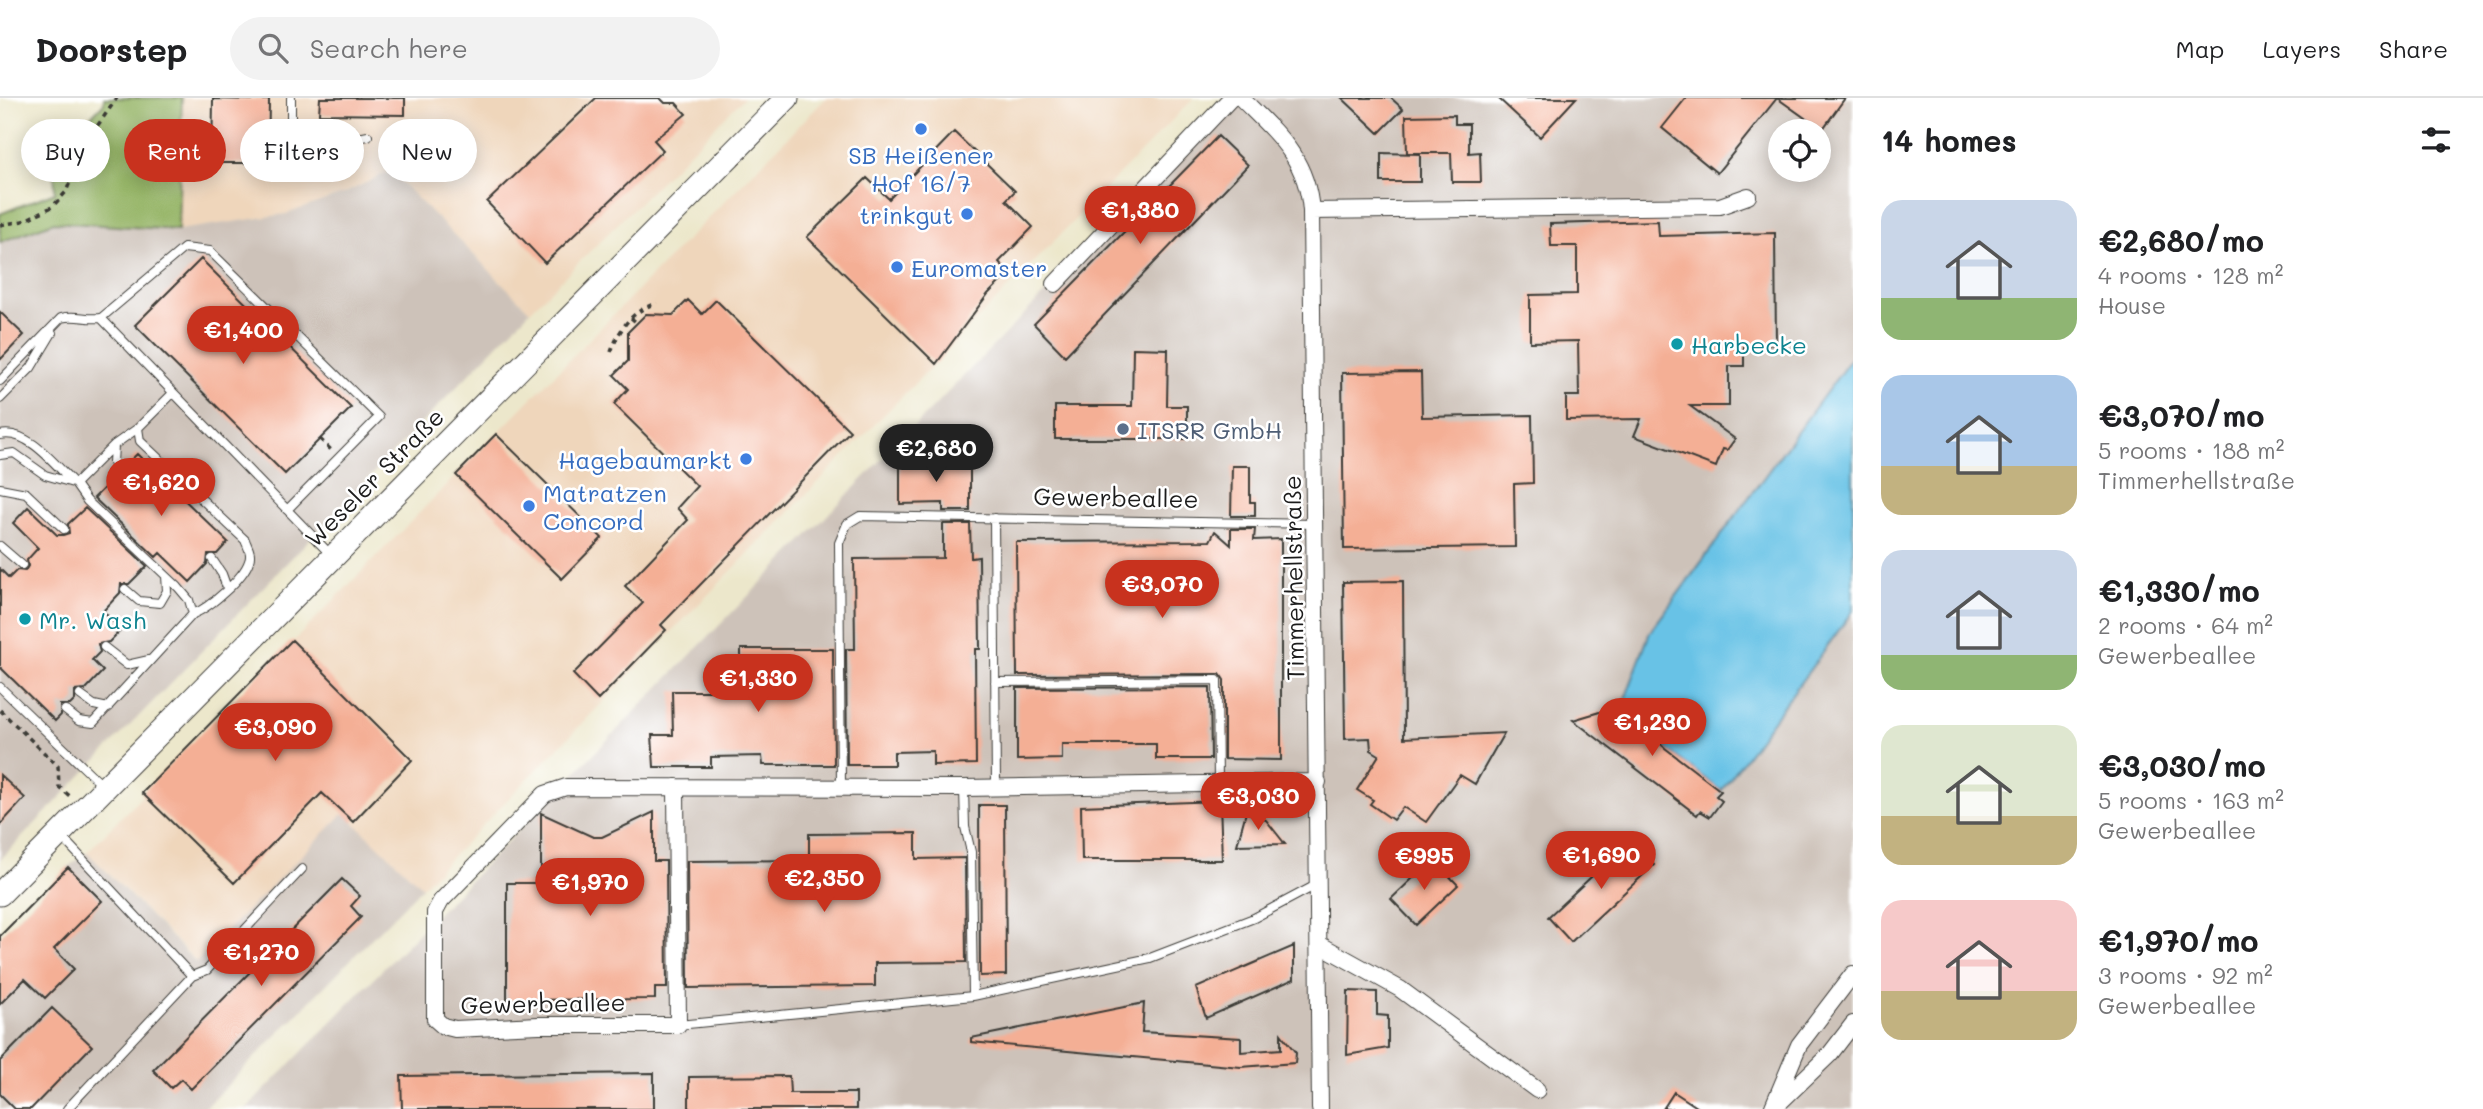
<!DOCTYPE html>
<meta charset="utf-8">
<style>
:root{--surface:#fff;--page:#f2f2f2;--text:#202124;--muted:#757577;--line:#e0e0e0;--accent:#c8321e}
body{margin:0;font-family:Mali,sans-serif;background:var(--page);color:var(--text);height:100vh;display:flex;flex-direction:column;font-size:26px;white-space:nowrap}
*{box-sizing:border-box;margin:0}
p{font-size:23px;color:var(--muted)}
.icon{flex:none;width:38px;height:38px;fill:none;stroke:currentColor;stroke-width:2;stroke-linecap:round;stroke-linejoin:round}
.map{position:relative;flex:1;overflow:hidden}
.details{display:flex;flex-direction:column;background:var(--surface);width:630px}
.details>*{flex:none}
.guide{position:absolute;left:21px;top:21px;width:665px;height:63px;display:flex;gap:14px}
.tools{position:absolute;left:1768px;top:21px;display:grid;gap:14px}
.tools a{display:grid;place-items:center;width:63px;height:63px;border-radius:50%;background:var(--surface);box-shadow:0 4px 18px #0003;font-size:35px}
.price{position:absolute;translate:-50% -60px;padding:0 16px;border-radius:24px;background:var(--accent);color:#fff;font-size:23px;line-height:46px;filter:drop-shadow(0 2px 4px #0008)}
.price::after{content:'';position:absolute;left:50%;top:42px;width:21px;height:16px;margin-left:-10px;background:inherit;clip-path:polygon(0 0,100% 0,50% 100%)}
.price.current{background:#222;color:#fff}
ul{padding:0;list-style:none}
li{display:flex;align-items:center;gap:21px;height:175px;padding:0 28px}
li span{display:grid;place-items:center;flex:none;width:196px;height:140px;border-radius:21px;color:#555}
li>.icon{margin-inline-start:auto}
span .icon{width:84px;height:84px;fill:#fffc;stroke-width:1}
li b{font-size:30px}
h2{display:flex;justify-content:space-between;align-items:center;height:84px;padding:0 28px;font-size:30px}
.pill{padding:0 24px;border-radius:32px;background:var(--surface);box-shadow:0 4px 18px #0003;font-size:24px;line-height:63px}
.pill.current{background:var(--accent);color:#fff}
header{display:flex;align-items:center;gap:42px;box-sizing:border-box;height:98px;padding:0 35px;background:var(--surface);border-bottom:2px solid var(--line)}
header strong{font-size:33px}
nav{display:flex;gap:38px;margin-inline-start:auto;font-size:24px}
.search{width:490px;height:63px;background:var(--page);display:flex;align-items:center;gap:18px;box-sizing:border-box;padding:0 24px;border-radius:38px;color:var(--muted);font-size:26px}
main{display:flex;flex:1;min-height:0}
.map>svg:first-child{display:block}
.built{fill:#efd6bb}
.industrial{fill:#cdc2b9;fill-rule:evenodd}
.forest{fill:#96b568;stroke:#596842;stroke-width:2}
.water{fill:#68c2e6;stroke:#426f81;stroke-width:2}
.building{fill:#f4af95}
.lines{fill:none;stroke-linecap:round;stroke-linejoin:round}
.lane-casing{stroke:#3b3a36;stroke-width:10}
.street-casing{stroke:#3b3a36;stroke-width:18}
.secondary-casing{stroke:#3b3a36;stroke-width:25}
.path{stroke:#3b3a36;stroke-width:3.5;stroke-dasharray:5 5;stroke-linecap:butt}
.lane{stroke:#fff;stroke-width:8}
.street{stroke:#fff;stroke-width:16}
.secondary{stroke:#fff;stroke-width:23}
.shop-dot{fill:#3f7fe0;stroke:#fff;stroke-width:2.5}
.culture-dot{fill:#0f9aa8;stroke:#fff;stroke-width:2.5}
.service-dot{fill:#5c6f8a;stroke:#fff;stroke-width:2.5}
.labels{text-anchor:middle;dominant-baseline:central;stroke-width:5;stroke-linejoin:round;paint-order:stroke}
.shop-label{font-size:24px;fill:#366cbe;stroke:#fff;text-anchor:end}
.culture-label{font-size:24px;fill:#0d838f;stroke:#fff;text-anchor:start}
.service-label{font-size:24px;fill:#4e5e75;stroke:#fff;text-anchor:start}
.street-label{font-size:24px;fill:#1c1c1c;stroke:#fff}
</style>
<header>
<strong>Doorstep</strong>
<div class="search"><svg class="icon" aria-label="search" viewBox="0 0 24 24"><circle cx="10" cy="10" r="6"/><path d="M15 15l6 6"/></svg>Search here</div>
<nav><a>Map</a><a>Layers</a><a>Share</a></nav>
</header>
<main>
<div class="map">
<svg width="1853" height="1011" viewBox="0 0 1853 1011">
<rect width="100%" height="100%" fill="#fff"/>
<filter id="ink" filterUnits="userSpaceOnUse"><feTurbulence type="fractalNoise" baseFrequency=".0143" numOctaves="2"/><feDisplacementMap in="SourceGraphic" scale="14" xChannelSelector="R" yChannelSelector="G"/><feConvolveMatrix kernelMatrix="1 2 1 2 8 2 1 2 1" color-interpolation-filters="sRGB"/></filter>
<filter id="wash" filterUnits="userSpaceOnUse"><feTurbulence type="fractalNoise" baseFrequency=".00686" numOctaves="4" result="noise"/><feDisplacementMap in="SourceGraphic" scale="28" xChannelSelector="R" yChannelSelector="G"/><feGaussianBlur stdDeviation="1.57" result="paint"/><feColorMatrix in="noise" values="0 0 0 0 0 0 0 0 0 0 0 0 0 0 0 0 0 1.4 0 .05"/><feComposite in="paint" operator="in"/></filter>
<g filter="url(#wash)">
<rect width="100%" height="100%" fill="#ece7cb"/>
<path class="built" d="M182,0H744L530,213L390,73L345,95L286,116L178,132Z
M826,0L1193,1L422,789L344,716L197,864L87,754Z"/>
<path class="industrial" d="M1236,0H1853V258L1650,534L1623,607L1665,650L1721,693L1853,513V1011H246ZM1780,33H1818V72H1780Z
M390,73L530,213L0,762V144L54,124L178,132L286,116L345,95Z
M344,715L422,789L204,1011H0V838L68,769L87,754L196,864Z"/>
<path class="forest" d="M104,0H182L178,132L54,124L0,144V116L55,94L54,57L104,5Z"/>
<path class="water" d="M1853,258V513L1721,693L1665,650L1623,607L1650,534Z"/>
<g id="blocks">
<path class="building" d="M320,0H405V17L319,16Z
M596,0H660L665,5H676L686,16L654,42L663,52L545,165L487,104Z
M1342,0H1391L1403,11L1379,35Z
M1498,0H1576L1540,39Z
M1686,0H1777L1717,75L1662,30Z
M1777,0H1845L1822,32Z
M213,1L269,2L268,65H212Z
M1455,17V26H1469V55L1480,54L1481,84H1452L1451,55H1407L1406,18Z
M954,34L1015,93L1006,102L1033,129L999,164L1009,175L988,196L936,266L807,139L867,80L889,101Z
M1218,38L1248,67L1065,258L1034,226Z
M1381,55L1420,56V84H1381Z
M1658,123L1659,138L1775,135L1776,247L1744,248V268H1729V308H1690L1735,341L1727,352L1723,351L1716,369L1634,338L1641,321L1566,322V298H1579L1578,243L1530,244V197L1577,196V148H1551L1550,126Z
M201,161L351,310L285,376L135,227Z
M688,202L702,216L716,202L850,333L661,527L666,532L598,602L573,576L643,505L625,488L688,422L677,410L697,388L614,306L628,291L614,277L628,263V234L646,216L673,217Z
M0,214L24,237L0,262Z
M1133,250L1168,251L1167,308H1187V341H1055V308H1132Z
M1421,274L1422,319L1532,317L1533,385L1514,386L1515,449L1344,451L1342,275Z
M496,336L602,440L562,481L456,377Z
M137,356L228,444L217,456H208L207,466L190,484L160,455L156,459L94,400L116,378L125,377V368Z
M970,363V413H943V405L900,406V364Z
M1232,368H1250V404H1255V418H1231Z
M28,409L57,437H63L69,435L68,426L85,410L147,468L129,486H121L120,495L103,513L121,532L109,544L98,546L100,554L92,562L103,573L85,592L75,593V602L70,607H60L61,617L55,623L0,569V471L9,480L17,472L25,473L28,468L27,462L38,450L13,425Z
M943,426H970L971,460L979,459L980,551H975L976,666L933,667V653L894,654V667H847L846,551H855L854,461L943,460Z
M1231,431H1255L1254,442L1281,441V662L1224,661V582L1220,576L1017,577L1016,444L1210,443L1215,433L1231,447Z
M1403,483L1404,640L1504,635L1475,686L1460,677L1426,724L1403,709L1393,722L1370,706L1373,702L1357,692L1379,657L1371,652L1370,640L1345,641L1343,484Z
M292,542L412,662L353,724L322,695L234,785L142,695Z
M741,551H833L834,667H763L762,658L711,659V669H654L652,637H673L672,593H741Z
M1210,589L1211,661H1156V646H1062V661L1017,662V590Z
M1623,607L1665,650L1721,693L1716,698L1722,703L1710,719L1700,713L1697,717L1573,622Z
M0,677L25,700L0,727Z
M1220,703L1222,762H1082L1081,708Z
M979,707H1005L1006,877L980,878Z
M654,714V763H666L667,890H655V901L507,902V785H541V715L593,739H602Z
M1246,714L1266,722L1285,746L1237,747Z
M916,735V761L965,760L966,864L875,865V888L688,890L687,763L809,762V736Z
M1631,742L1654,767L1571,844L1548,819Z
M1433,761L1458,787L1416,827L1391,801Z
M68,769L102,803L54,851L74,871L45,900L25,881L0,906V838Z
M342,781L360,798L351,808L361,819L191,991L181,981L171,990L153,972Z
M1294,848V881L1206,920L1196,890Z
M1348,893L1377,894V917L1388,918V950L1347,957Z
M1144,905L1142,934L1241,940V954L1281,951V936L1296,955L1295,965L1241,969L971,944V940Z
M52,910L92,948L31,1011H15L0,996V963Z
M654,975V1011H402L401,978Z
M789,978L790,995H856V1011H689V979Z
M1674,994L1700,1011H1663Z"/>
</g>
</g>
<g filter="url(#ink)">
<use href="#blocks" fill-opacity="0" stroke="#3b3a36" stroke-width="2"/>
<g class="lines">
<g class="lane-casing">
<path id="lane" d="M291,0V44L333,45L368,38
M101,220L331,457
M0,283L61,220C75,216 86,222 101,220L184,150L210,153L379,319L287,412
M0,301L31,270L52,235
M0,337C28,330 56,368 75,386
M114,347L75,386L87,403L178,489L189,502L193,516
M0,357L14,355L45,377L73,385
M120,373L113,365L114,347L138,330
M0,390L26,395L64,431
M994,420L996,689
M0,448L22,467
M212,461L222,476L227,490
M125,491L139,503L160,505L167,493L166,478
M104,549L127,567L149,562
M995,584L1217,582L1218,686
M0,589L104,689
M80,597L94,607L108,610
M65,612L79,623L93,625L193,516C209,510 244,480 249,463C252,455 248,450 245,442L140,343L138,330L173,295
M841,688L839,445L847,426L860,418L1315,426
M964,690L965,729L971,754L973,898
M60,737L192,878L67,1011
M192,878L207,872L302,771
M678,927L973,898L1150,860L1254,820L1318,786"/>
</g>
<g class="street-casing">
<path id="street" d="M1241,0C1277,36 1307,60 1311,113L1320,1011
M1311,113L1720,108L1748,98
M1055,186L1231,0
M676,689L678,927H539L455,931L443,928L435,921V814L441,803L545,696L566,689L964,690L1318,684
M1319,846L1400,891L1537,992
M1777,1007L1830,956L1853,926
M1772,1011L1799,947L1853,876"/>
</g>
<g class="secondary-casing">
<path id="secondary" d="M0,796L787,0"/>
</g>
<path class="path" d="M0,127L23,123L52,109L66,94L86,44L117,0
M631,220L637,225
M611,254C620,230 631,213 657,205
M320,341L331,352
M0,612L58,668L59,689L71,699"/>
<use href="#lane" class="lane"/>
<use href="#street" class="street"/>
<use href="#secondary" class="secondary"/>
</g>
</g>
<g class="shop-dot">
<circle cx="921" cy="31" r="7"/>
<circle cx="967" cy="116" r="7"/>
<circle cx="897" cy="169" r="7"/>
<circle cx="746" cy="361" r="7"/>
<circle cx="529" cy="408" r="7"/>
</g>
<g class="culture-dot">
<circle cx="1677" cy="246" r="7"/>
<circle cx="25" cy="521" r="7"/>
</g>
<circle class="service-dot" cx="1123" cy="331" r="7"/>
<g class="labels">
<g class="shop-label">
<text x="921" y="56" text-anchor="middle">SB Heißener<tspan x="921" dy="28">Hof 16/7</tspan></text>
<text x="953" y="116">trinkgut</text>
<text x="911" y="169" text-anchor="start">Euromaster</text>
<text x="732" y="361">Hagebaumarkt</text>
<text x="543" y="394" text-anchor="start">Matratzen<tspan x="543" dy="28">Concord</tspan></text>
</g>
<g class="culture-label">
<text x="1691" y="246">Harbecke</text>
<text x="39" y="521">Mr. Wash</text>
</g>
<g class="service-label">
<text x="1137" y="331">ITSRR GmbH</text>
</g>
<g class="street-label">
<text transform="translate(374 379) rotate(-45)">Weseler Straße</text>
<text transform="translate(1116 399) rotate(1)">Gewerbeallee</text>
<text transform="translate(1293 480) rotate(-91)">Timmerhellstraße</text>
<text transform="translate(543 905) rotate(-1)">Gewerbeallee</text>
</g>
</g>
</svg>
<div class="tools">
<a><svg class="icon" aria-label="locate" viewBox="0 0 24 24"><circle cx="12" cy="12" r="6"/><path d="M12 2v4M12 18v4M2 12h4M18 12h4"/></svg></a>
</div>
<b class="price" style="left:1140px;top:148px">€1,380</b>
<b class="price" style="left:243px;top:268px">€1,400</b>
<b class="price current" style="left:936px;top:386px">€2,680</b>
<b class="price" style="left:161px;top:420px">€1,620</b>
<b class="price" style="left:1162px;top:522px">€3,070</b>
<b class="price" style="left:758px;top:616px">€1,330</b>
<b class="price" style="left:1652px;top:660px">€1,230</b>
<b class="price" style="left:275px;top:665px">€3,090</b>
<b class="price" style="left:1258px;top:734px">€3,030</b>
<b class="price" style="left:1601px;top:793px">€1,690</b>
<b class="price" style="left:1424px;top:794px">€995</b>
<b class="price" style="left:824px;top:816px">€2,350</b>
<b class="price" style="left:590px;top:820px">€1,970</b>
<b class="price" style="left:261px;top:890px">€1,270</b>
<div class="guide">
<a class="pill">Buy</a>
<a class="pill current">Rent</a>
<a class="pill">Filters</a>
<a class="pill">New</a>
</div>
</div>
<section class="details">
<h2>14 homes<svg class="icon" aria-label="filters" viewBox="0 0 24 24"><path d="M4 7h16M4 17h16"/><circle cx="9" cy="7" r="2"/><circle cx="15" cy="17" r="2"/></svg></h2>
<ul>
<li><span style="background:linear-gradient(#c9d6e8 70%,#8fb573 0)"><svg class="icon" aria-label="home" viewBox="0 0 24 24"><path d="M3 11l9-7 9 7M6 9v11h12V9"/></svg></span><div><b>€2,680/mo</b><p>4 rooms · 128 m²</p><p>House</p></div></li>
<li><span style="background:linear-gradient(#a9c7e8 65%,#c2b280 0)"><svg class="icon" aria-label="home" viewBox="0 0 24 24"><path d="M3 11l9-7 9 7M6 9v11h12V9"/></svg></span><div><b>€3,070/mo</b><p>5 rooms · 188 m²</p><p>Timmerhellstraße</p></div></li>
<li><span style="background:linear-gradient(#c9d6e8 75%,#8fb573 0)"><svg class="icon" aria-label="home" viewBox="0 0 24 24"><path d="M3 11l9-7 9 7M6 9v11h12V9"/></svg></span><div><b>€1,330/mo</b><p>2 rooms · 64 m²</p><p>Gewerbeallee</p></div></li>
<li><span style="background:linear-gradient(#dfe7d0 65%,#c2b280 0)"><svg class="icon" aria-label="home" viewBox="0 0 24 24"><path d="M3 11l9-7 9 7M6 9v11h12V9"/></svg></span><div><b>€3,030/mo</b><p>5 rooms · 163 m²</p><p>Gewerbeallee</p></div></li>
<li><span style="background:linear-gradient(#f6c9c9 65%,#c2b280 0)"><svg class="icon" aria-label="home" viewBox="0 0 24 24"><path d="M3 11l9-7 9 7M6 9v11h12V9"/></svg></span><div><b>€1,970/mo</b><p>3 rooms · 92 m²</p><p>Gewerbeallee</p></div></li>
</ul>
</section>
</main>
